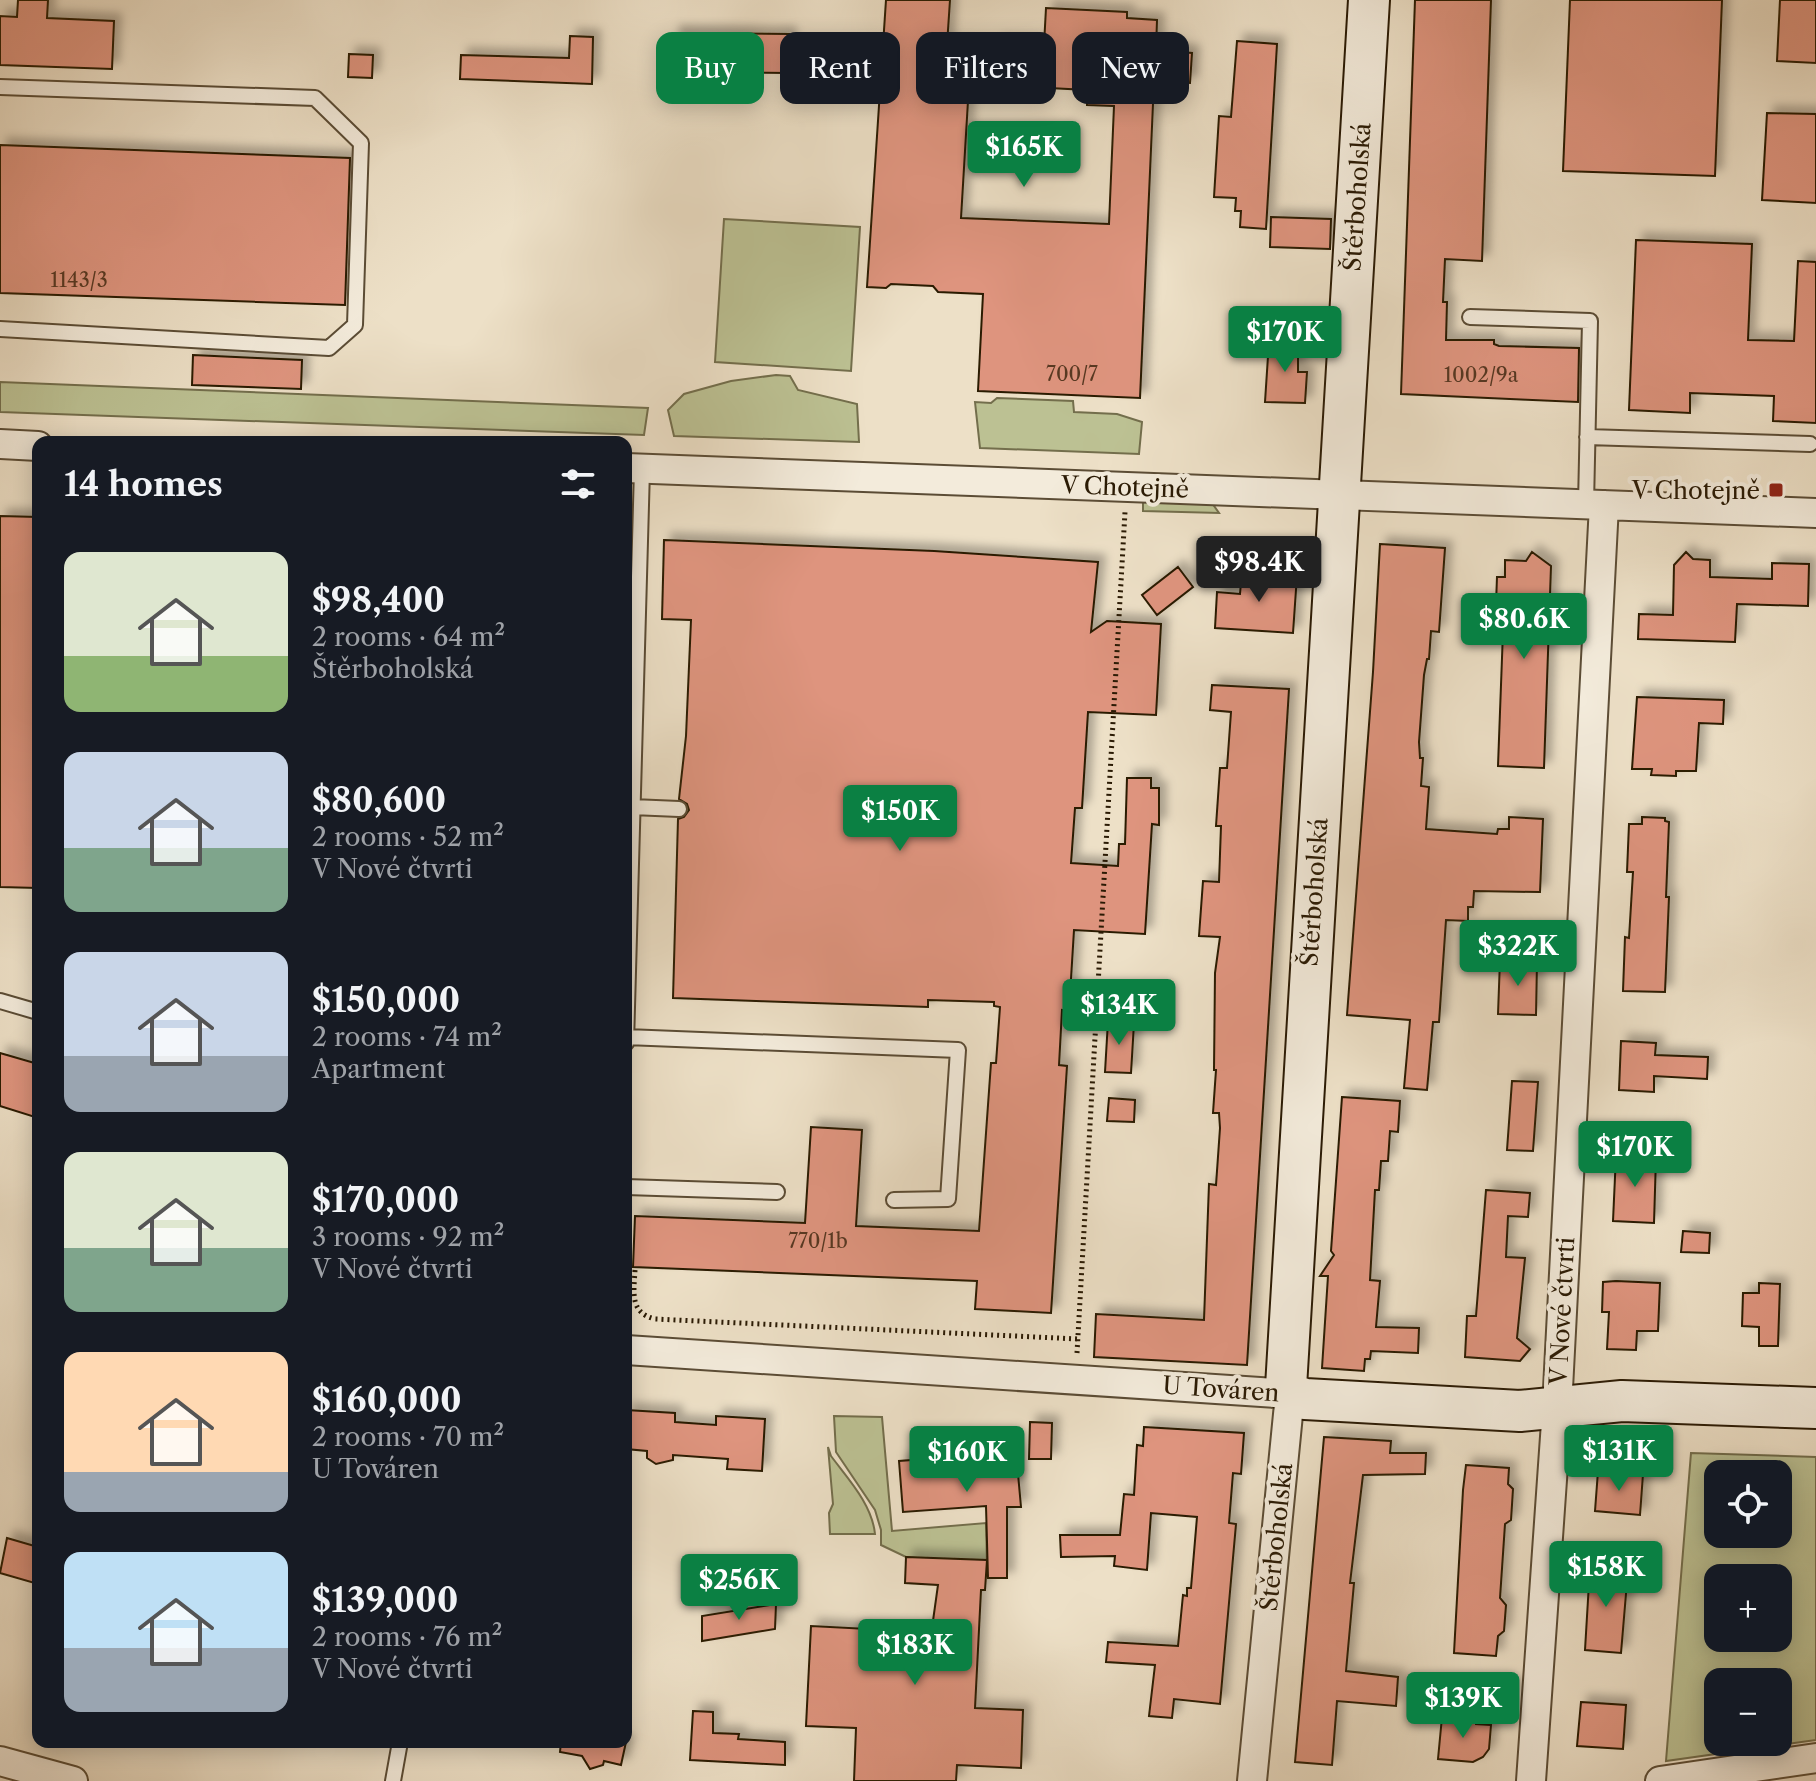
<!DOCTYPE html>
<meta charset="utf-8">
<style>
:root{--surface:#171b24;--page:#20242c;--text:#f1f3f6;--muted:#9ea1a6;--accent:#0b8043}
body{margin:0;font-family:"Libre Caslon Text",serif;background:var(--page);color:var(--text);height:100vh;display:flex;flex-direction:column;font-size:30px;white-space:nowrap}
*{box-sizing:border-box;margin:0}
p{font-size:26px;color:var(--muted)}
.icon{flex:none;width:44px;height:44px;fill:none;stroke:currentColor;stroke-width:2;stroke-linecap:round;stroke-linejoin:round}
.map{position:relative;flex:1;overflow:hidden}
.drawer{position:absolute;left:32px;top:436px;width:600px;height:1312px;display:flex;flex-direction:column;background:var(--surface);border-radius:16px;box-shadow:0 4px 20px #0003}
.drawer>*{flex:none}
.top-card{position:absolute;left:656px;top:32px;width:760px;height:72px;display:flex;gap:16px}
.tools{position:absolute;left:1704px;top:1460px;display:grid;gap:16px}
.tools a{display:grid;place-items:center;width:88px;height:88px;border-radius:16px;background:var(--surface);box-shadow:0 4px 20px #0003;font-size:40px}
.price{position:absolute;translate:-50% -68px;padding:0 18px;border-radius:8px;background:var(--accent);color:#fff;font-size:26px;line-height:52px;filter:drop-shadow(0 2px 4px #0008)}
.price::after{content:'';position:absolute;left:50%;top:48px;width:24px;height:18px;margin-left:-12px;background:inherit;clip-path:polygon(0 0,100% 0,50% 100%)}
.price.selected{background:#222;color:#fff}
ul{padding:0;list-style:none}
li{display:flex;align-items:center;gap:24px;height:200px;padding:0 32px}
li span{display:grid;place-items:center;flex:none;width:224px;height:160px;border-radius:16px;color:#555}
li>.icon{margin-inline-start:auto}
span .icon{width:96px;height:96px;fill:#fffc;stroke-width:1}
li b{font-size:34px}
h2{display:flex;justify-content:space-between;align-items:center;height:96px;padding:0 32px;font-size:34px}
.pill{padding:0 28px;border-radius:16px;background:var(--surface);box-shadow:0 4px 20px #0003;font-size:28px;line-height:72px}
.pill.selected{background:var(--accent);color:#fff}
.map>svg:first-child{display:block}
.green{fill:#bcc193;stroke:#736e4c;stroke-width:2;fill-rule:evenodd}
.building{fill:#de947e;stroke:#2a1a04;stroke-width:2;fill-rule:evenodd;filter:url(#shadow)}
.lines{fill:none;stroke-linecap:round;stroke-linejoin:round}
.lane-casing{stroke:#5b4c35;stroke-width:18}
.street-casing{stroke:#5b4c35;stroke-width:32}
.secondary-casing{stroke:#2a1a04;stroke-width:44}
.path{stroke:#2a1a04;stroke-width:5;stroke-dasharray:2 4;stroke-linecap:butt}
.lane{stroke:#f3ebdb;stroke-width:14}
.street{stroke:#f3ebdb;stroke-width:28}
.secondary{stroke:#f3ebdb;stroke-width:40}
.poi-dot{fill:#8f2418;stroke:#f3ebdb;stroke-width:3}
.labels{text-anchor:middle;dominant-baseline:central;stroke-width:8;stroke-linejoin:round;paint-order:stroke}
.number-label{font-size:20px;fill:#573822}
.street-label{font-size:24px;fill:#2a1a04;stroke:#f3ebdb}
.poi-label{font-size:24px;fill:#2a1a04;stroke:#f3ebdb;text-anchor:end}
</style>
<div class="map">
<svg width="1816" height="1781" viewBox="0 0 1816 1781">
<defs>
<filter id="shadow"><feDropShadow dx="7" dy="-7" stdDeviation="4" flood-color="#0004"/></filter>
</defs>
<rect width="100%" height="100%" fill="#ede0c7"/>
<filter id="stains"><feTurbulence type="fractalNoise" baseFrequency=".0025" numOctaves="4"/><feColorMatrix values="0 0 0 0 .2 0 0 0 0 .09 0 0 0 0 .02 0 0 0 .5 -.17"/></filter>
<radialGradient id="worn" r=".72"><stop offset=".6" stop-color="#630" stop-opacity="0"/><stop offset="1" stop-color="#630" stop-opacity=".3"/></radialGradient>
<path class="green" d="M724,219L860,227L851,371L715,362Z
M776,375L790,376L798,390L857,404L859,442L674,436L668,410L684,394L731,381Z
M0,382L648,408L644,435L0,412Z
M997,398L1073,401L1074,412L1117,414L1142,422L1139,454L980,448L975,402L991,403Z
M1143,501L1212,503L1219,513L1143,511Z
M834,1416L882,1417L892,1531L986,1523L987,1564L906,1557L881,1545V1530L875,1510L836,1452Z
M828,1447L831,1456C848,1479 872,1504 875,1534H830L829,1513L833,1504Z
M1691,1453L1816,1457V1740L1666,1761ZM1718,1474H1778V1534H1718ZM1718,1578H1778V1638H1718ZM1718,1682H1778V1742H1718Z"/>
<path class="building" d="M18,0H48L47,18L114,21L112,69L0,65V16L17,17Z
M886,0H950L947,45L996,48L997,43L1044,45L1046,8L1127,12V18L1157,20L1156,50L1192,53L1190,83L1154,81L1140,398L978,391L983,294L938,292L933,286L891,284L886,288L867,287ZM969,84L1087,90V105L1114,106L1109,224L961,218Z
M1415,0H1491L1482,261L1445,259L1443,302H1447L1446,340H1494V344L1499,346L1579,348L1578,402L1401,394Z
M1570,0H1722L1715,176L1563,171Z
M1780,0H1816V63L1777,61Z
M673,33L789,34V73L672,72Z
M570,36L593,37L592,84L460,79L461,55L569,58Z
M1237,41L1277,44L1266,229L1240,227L1241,211H1235L1236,198L1214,197L1219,116L1231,117Z
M349,54L373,55L372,78L348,77Z
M1767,113L1816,114V203L1762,200Z
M0,145L350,158L345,305L0,293Z
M1271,217L1331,219L1330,249L1270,247Z
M1636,240L1752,244L1748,340L1794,341L1798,261L1816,262V423L1773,421L1774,396L1690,393V413L1629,410Z
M1269,341L1298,342V372H1307L1305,403L1265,402Z
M193,355L302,360L301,389L192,385Z
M0,516L38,517V888L0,887Z
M664,540L934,551L1098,562L1091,632L1107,621L1161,624L1156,715L1088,712L1082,808H1075L1071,863L1118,866L1119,844H1125L1127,778H1151V788H1159V825L1152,824L1145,934L1074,930L1069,1011L1062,1010L1059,1065L1067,1066L1051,1313L975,1309L977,1281L633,1267L635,1216L805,1223L811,1127L862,1130L856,1226L979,1231L991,1063H996L1000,1007L994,1006V1002L928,1000V1007L673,998L678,819L684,817L689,810L687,804L679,799L686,736L691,620L662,619Z
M1380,544L1445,548L1439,632L1431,631L1429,659H1427L1424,675L1419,742L1420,758H1423L1421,786L1429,787L1426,829L1497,834L1498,829H1509V817L1543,819L1540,892L1474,891L1473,907H1468V921L1446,920L1439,1022H1433L1427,1090L1404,1088L1410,1020L1347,1015L1373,672Z
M1532,552L1551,566L1544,768L1498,766L1503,631H1495L1497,577H1505V560L1526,561Z
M1686,552L1693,559L1710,560V577L1772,579V563L1809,564L1808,606L1737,604L1735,642L1638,639L1639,614L1673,615L1674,565Z
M1178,567L1193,587L1157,615L1142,595Z
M1242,571L1297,575L1293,633L1215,628L1217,592L1240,594Z
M1212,685L1289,689L1247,1365L1094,1357L1096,1314L1204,1320L1209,1184L1216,1185L1220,1128L1219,1113H1213L1216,1070H1214L1215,973L1220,937L1199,936L1203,881L1219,882L1221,826H1216L1220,768H1227L1231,712L1210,710Z
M1637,697L1724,700L1723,724L1699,723L1696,771H1676V776L1651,775L1652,769H1632Z
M1642,817L1665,818V821L1669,822L1666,897H1669L1665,992L1623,991L1625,937L1629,938L1633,872H1627L1629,824H1642Z
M1500,960L1537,962L1536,1015L1498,1014Z
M1108,1021L1134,1023L1131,1073L1105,1072Z
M1621,1041L1656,1043L1655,1055L1708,1057L1707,1079L1654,1076V1092L1619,1090Z
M0,1053L38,1064V1118L0,1106Z
M1512,1081L1538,1082L1533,1151L1507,1150Z
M1342,1097L1400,1101L1398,1132L1390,1131L1388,1161H1381L1379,1190H1375L1370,1280L1380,1281L1376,1327L1419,1328L1418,1353L1371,1351L1370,1359H1365L1364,1371L1322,1368L1328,1276H1320L1334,1255L1331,1251Z
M1109,1098L1135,1100L1134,1122L1107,1121Z
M1616,1155L1656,1157L1654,1223L1613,1221Z
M1486,1190L1530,1193L1528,1217L1508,1216L1506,1257L1525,1258L1517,1338L1530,1349L1520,1361L1465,1357L1467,1316H1476Z
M1683,1231L1710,1233L1709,1253L1681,1252Z
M1616,1281L1660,1283L1658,1331H1637L1636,1350L1607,1349L1609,1312H1602L1603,1282Z
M1759,1283L1780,1284L1778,1346H1759V1327L1742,1326L1743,1293H1759Z
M626,1410L675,1413V1422L716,1425V1416L765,1419L762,1471L727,1469L728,1459L673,1455V1460L656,1464L647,1458V1451L626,1449Z
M1030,1422L1052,1423L1051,1459H1029Z
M1144,1427L1244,1433L1241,1474L1233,1473L1229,1523L1236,1524L1220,1704L1174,1699L1172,1718L1149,1716L1155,1665L1106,1662L1108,1642L1178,1646L1183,1595L1187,1596V1588H1191L1197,1517L1151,1513L1147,1570L1114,1566L1115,1556L1061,1557L1060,1535H1120L1124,1494L1134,1495L1137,1445L1143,1446Z
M1324,1437L1391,1441L1390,1453H1426L1425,1474L1363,1475L1350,1583H1354L1346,1671L1398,1677L1396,1706L1337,1701L1332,1765L1295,1762Z
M1016,1452L1021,1507H1007V1578H988L986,1506L903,1512L899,1461Z
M1466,1465L1509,1468L1508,1484L1513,1489L1511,1520L1505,1524L1500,1598L1506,1605L1504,1631L1498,1636L1496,1656L1454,1653L1463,1490Z
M1598,1471L1643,1474L1640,1515L1595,1511Z
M7,1538L38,1547V1584L0,1573Z
M906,1557L987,1560L985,1590H981L975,1708L1023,1710L1021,1768L957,1765L956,1781H854L856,1728L806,1726L811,1626L925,1632V1627L932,1628L938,1585L905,1583Z
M1590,1566L1628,1570L1621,1653L1585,1650Z
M776,1604L775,1629L702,1641V1616Z
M1581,1702L1626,1705L1623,1749L1577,1746Z
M693,1711L713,1712V1733L739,1734L738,1739L785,1742V1765L690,1760Z
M1442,1717L1476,1720V1724L1491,1725L1489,1749L1483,1757L1473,1762L1438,1759Z
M561,1742H626L621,1765L604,1761L603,1765L590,1769L582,1756L560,1752Z"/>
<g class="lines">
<g class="lane-casing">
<path id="lane" d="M0,87L315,98L361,143L355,325L329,348L0,329
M1470,317L1590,321L1586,504
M1587,437L1810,444
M632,807L679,809
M0,1001L38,1012
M626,1037L958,1050L948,1199L894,1200
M626,1043L642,469
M626,1187L777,1192
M393,1781L400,1742"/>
</g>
<g class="street-casing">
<path id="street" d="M0,444L38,446
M626,468L1816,513
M626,1350L1290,1394L1252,1781
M0,1761L73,1781
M1531,1781L1557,1408L1604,505
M1660,1781L1816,1758"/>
</g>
<g class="secondary-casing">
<path id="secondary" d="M1369,0L1286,1387L1290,1394L1305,1399L1520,1411L1622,1401L1816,1408"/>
</g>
<path class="path" d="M635,1270C634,1291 629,1313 655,1319L1078,1339
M1077,1353L1125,512"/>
<use href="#lane" class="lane"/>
<use href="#street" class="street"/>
<use href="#secondary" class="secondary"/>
</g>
<rect class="poi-dot" x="1768" y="482" width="16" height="16" rx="4"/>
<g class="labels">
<g class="number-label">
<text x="79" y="280">1143/3</text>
<text x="1072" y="374">700/7</text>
<text x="1481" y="375">1002/9a</text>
<text x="818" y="1241">770/1b</text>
</g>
<g class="street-label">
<text transform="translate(1357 197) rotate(-86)">Štěrboholská</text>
<text transform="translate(1125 487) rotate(2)">V Chotejně</text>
<text transform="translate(1314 892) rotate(-86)">Štěrboholská</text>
<text transform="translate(1562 1311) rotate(-87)">V Nové čtvrti</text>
<text transform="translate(1221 1389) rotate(4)">U Továren</text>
<text transform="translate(1276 1537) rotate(-84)">Štěrboholská</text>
</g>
<g class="poi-label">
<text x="1760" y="490">V Chotejně</text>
</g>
</g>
<rect width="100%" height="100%" filter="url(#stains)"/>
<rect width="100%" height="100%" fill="url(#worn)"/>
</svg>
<div class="tools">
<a><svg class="icon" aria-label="locate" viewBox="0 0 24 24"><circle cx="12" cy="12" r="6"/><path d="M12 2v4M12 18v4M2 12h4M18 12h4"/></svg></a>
<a>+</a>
<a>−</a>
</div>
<b class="price" style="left:1024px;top:189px">$165K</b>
<b class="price" style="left:1285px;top:374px">$170K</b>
<b class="price selected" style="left:1259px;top:604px">$98.4K</b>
<b class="price" style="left:1524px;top:661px">$80.6K</b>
<b class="price" style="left:900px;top:853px">$150K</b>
<b class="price" style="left:1518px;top:988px">$322K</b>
<b class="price" style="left:1119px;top:1047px">$134K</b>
<b class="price" style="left:1635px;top:1189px">$170K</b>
<b class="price" style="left:1619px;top:1493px">$131K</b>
<b class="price" style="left:967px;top:1494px">$160K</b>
<b class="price" style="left:1606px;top:1609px">$158K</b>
<b class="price" style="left:739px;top:1622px">$256K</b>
<b class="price" style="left:915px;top:1687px">$183K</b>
<b class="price" style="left:1463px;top:1740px">$139K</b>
<div class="top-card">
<a class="pill selected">Buy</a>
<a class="pill">Rent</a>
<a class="pill">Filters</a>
<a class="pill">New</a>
</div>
<section class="drawer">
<h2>14 homes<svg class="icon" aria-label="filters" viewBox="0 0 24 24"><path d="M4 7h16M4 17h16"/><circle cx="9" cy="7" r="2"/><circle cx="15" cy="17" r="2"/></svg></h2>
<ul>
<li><span style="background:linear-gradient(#dfe7d0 65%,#8fb573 0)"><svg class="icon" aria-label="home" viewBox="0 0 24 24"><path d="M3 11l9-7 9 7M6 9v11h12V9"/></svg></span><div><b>$98,400</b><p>2 rooms · 64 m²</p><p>Štěrboholská</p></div></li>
<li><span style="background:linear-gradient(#c9d6e8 60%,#7fa58c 0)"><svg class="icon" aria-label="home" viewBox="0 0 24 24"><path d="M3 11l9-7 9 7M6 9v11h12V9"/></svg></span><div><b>$80,600</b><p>2 rooms · 52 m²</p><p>V Nové čtvrti</p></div></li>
<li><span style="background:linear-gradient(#c9d6e8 65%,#9aa5b1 0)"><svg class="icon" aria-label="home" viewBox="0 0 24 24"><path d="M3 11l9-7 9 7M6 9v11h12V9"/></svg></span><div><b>$150,000</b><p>2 rooms · 74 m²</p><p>Apartment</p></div></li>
<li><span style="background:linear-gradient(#dfe7d0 60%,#7fa58c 0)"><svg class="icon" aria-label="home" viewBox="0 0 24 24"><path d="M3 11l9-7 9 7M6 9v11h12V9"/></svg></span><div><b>$170,000</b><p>3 rooms · 92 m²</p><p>V Nové čtvrti</p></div></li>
<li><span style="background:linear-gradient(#ffd9b3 75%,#9aa5b1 0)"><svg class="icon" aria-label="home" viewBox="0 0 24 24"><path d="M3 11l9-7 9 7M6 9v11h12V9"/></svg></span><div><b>$160,000</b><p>2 rooms · 70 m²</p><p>U Továren</p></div></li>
<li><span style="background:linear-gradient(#bfe0f5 60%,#9aa5b1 0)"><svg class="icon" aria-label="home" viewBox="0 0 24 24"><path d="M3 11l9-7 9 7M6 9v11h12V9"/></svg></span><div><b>$139,000</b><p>2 rooms · 76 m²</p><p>V Nové čtvrti</p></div></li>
</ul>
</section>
</div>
